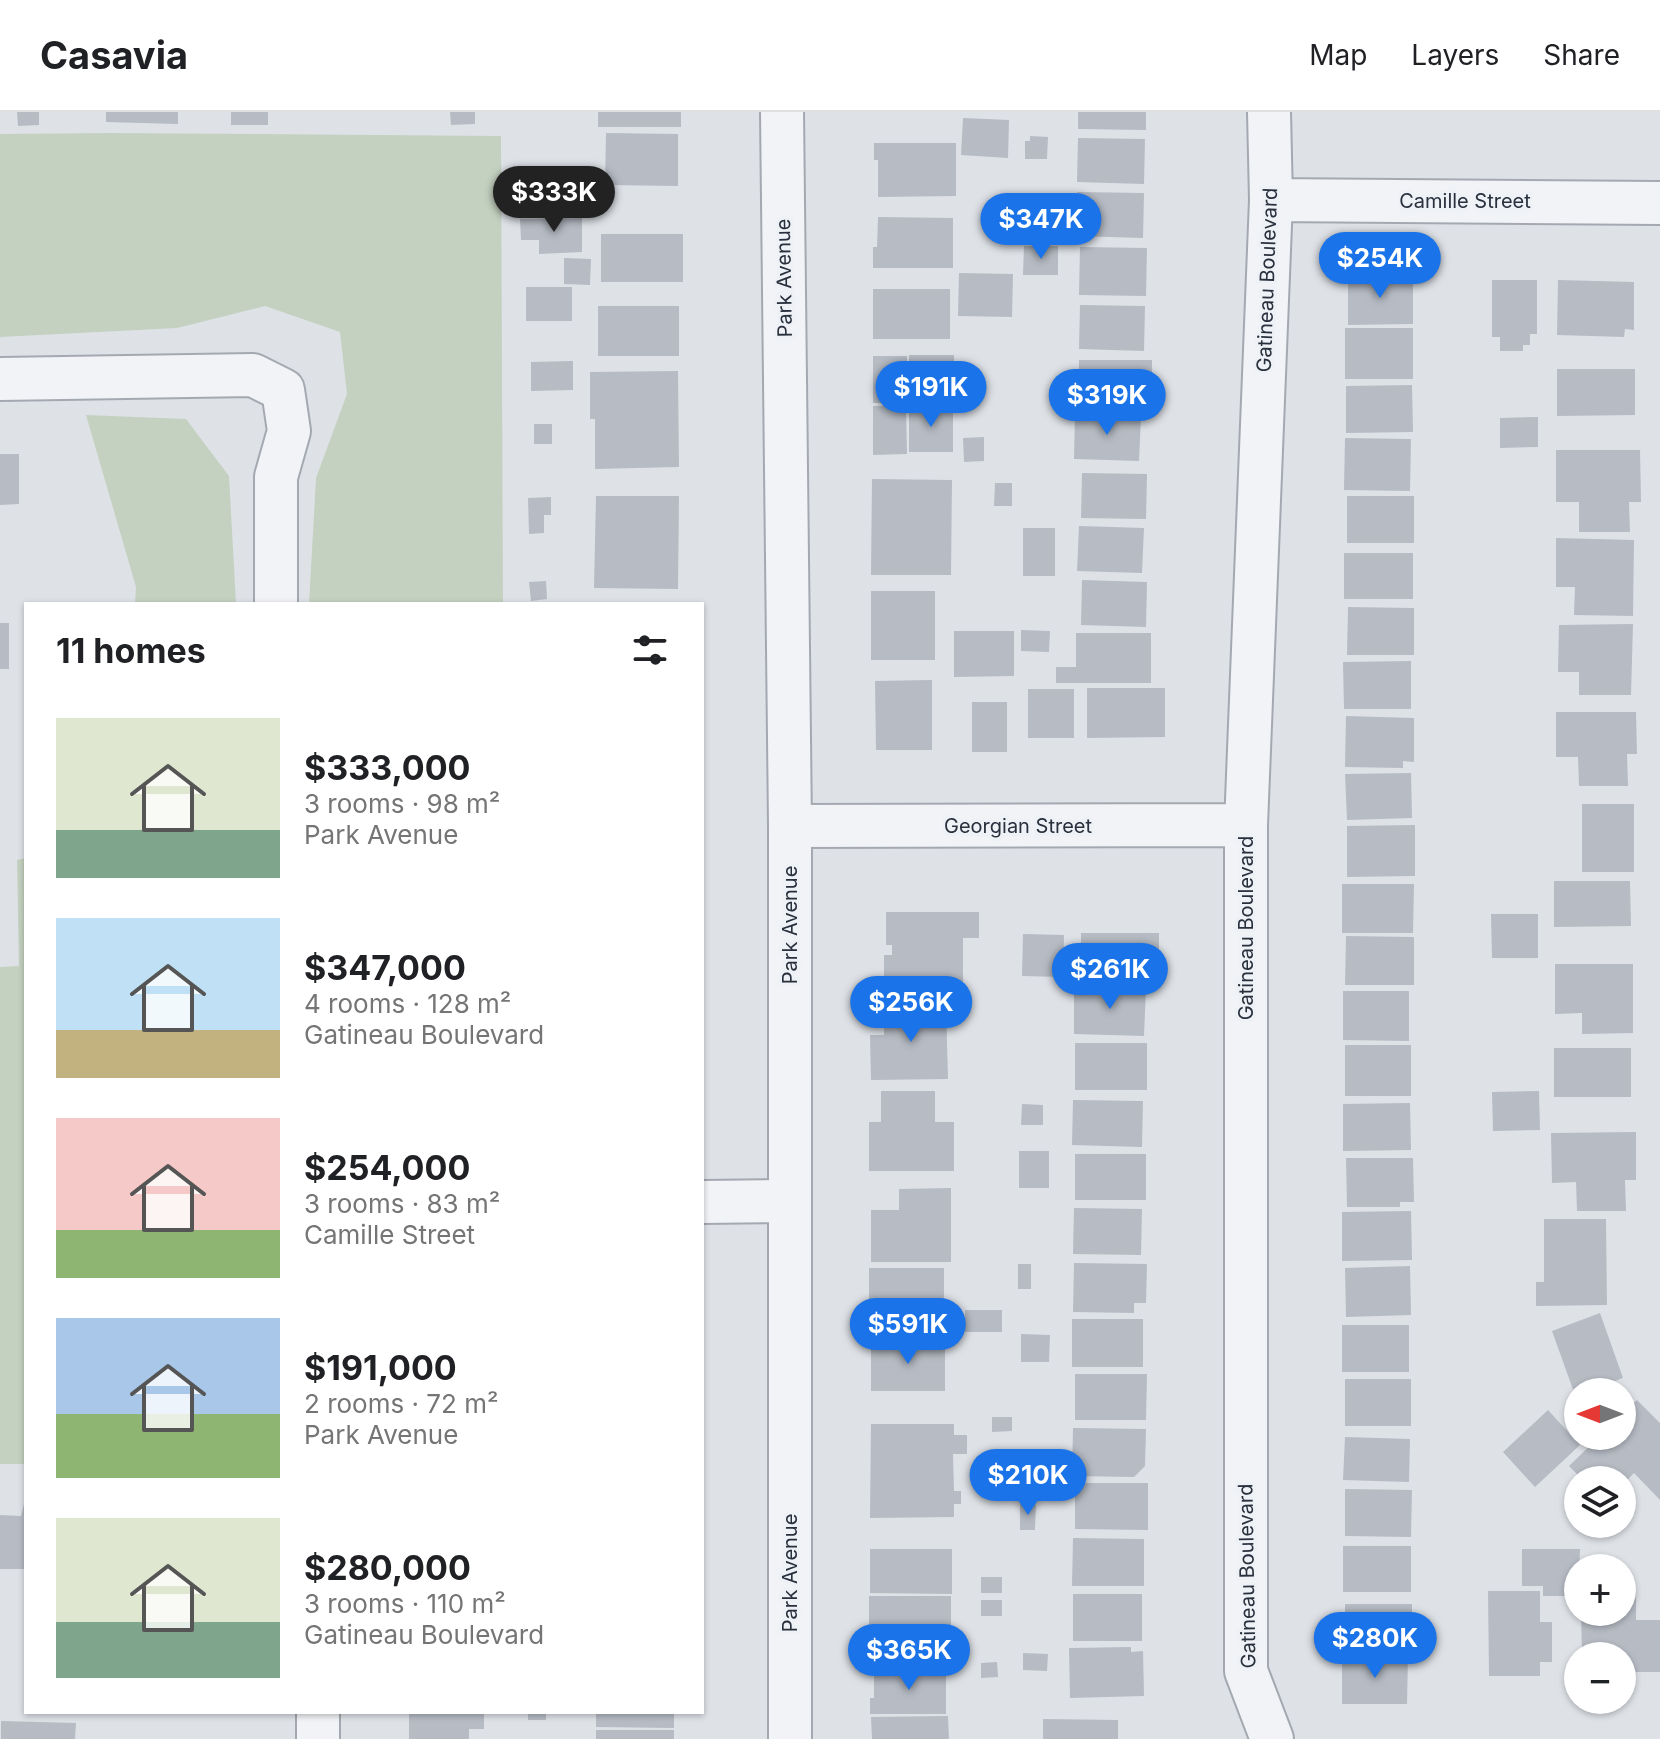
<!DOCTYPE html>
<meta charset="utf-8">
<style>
:root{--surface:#fff;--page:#f6f6f6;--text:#202124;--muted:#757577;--line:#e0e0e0;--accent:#1a73e8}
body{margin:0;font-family:Inter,sans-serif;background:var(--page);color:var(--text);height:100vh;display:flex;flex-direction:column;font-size:30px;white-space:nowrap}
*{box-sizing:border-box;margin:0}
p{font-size:26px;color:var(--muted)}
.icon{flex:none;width:44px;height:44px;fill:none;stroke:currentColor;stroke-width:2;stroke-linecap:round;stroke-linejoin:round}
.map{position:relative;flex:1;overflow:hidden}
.sheet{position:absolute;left:24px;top:490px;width:680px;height:1112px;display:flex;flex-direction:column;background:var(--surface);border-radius:0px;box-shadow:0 2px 6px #0004}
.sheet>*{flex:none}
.needle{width:52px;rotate:270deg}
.fabs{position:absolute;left:1564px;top:1266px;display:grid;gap:16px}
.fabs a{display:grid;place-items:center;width:72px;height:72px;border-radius:50%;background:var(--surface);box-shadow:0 2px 6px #0004;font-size:40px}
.price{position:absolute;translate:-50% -68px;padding:0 18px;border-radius:28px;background:var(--accent);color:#fff;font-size:26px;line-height:52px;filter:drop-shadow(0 2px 4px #0008)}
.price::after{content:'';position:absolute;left:50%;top:48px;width:24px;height:18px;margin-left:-12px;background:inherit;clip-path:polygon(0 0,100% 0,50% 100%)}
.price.selected{background:#222;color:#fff}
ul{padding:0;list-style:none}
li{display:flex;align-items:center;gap:24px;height:200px;padding:0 32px}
li span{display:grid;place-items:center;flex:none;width:224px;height:160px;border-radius:0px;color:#555}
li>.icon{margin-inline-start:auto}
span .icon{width:96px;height:96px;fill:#fffc;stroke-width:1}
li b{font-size:34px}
h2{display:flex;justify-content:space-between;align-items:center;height:96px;padding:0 32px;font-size:34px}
header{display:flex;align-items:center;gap:48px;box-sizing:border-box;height:112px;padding:0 40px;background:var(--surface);border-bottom:2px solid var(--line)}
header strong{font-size:38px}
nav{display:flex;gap:44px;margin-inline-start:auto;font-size:28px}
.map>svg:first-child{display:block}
.green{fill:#c4d1c0}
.building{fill:#b6bbc4}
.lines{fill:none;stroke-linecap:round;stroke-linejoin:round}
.minor-casing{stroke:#a4a9b1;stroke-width:46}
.minor{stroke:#f1f3f6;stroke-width:42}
.labels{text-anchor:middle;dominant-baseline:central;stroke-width:7;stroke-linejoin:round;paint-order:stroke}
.street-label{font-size:20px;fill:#28303d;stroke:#eef1f5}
</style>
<header>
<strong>Casavia</strong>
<nav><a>Map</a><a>Layers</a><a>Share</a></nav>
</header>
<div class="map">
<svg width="1660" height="1627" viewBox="0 0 1660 1627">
<rect width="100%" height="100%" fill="#dee2e7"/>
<path class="green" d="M111,21L501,24L503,492H309L316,366L347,282L340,220L265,194L177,216L0,225V22Z
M86,303L186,307L229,364L236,492H135L136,475Z
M26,746V1352H0V855L19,854L17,748Z"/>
<path class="building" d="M17,0H39V13L18,14Z
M106,0H178V12L106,10Z
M231,0H268V13H231Z
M450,0H475V12L451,13Z
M598,0H681V15H598Z
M1078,0H1146V18L1078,17Z
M963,6L1009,8L1008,46L961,43Z
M606,21L678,22V74L605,73Z
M1030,24L1048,25L1047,47H1025V29H1030Z
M1078,26L1145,27L1144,72L1077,70Z
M874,31H956V84L878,85V48H874Z
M1077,80L1144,81L1143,126L1075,124Z
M878,105L953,106V156H873V135H877Z
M582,106V140L539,142V128H521L520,107Z
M601,122H683V170H601Z
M1024,134H1058V163H1023Z
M1080,135L1147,136L1146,184L1079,183Z
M564,146L591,147L590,173L564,172Z
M959,161L1013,162L1012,205L958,204Z
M1413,164V212L1348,213V165Z
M1492,168H1537V222H1530V233H1523V239H1500V225H1492Z
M1558,168L1634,170V218L1625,217L1624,225L1557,223Z
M526,175H572V209H526Z
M873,177H950V227H873Z
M1080,193L1145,194L1144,239L1079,237Z
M598,194H679V244H598Z
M1345,216H1413V267H1345Z
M909,243H954V291H909Z
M873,244H907V291H873Z
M1079,248H1152V293H1079Z
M573,249V278L531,279V250Z
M1557,257H1635V303L1557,304Z
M678,259L679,355L595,357V307H590V260Z
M1412,273L1413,320L1346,321V274Z
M873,294H906L907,342L873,343Z
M909,294H953V340H909Z
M1075,302L1141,304L1139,349L1074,347Z
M1538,305V335L1500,336V306Z
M534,312H552V332H534Z
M984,325V349L964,350L963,326Z
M1345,326L1411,327L1410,379L1344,378Z
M1556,338H1640L1641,390H1629L1630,420H1579V390H1556Z
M0,342H19V392L0,393Z
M1082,361L1147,362L1146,407L1081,406Z
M872,367L952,368L951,463H871Z
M995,371H1012V394H994Z
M596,384H679L678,477L594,476Z
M1347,384H1414V431H1347Z
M551,385V403H544V421L529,422L528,386Z
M1079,414L1144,416L1142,461L1077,459Z
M1023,416H1055V464H1023Z
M1556,426L1634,428L1633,504L1574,503L1575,475H1556Z
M1344,441H1413V487H1344Z
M1082,468L1147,470L1146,515L1081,513Z
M546,469L547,487L531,489L529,470Z
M871,479H935V548H871Z
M1348,495L1414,496V543H1347Z
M0,511H9V557H0Z
M1633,512L1631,583H1579V560H1558L1559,513Z
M1021,518L1050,519L1049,540L1021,539Z
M954,519H1014V564L954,565Z
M1076,521H1151V571H1056V555H1076Z
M1411,549V597H1344L1343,550Z
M932,568V638H876L875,569Z
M1087,576H1165V625L1087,626Z
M1028,577H1074V626H1028Z
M972,590H1007V640H972Z
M1556,600H1636L1637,642H1627L1628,674H1579L1578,645H1556Z
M1346,604L1414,606V650L1403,649V656L1345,655Z
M1411,661L1412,706L1347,708L1345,662Z
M1582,692H1634V760H1582Z
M1415,713V764L1347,765V714Z
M1554,769H1630L1631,814L1554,815Z
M1342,772H1414L1413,821H1342Z
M886,800H979V826H963V879H928V887L884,886V843H892V833H886Z
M1491,802H1538V846H1492Z
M1081,821H1159V866H1081Z
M1023,822L1064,823L1063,865L1022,864Z
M1346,824L1414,825V873H1345Z
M1555,852H1633V921L1582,922V901L1555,902Z
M1074,875L1146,876L1144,924L1074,922Z
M1343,879H1409V929L1343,928Z
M884,892H946L948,967L871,968L870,923H884Z
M1075,931H1147V978H1075Z
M1345,933H1411V984H1345Z
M1554,936H1631V985H1554Z
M881,979H935V1010H954V1059H869V1010H881Z
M1539,979L1540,1018L1493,1019L1492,980Z
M1073,988L1143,989L1142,1035L1072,1033Z
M1410,991L1411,1038L1343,1039V992Z
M1022,992L1043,993V1013H1021Z
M1636,1020V1068H1625L1626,1099H1577L1576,1070L1552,1071L1551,1021Z
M1019,1039H1049V1076H1019Z
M1075,1042H1146V1088H1075Z
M1346,1046H1413L1414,1090H1400V1095H1347Z
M951,1076V1150H871V1098H899V1077Z
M1074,1096L1142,1097L1141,1143L1073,1142Z
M1411,1099L1412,1148L1342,1149V1100Z
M1544,1107H1606L1607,1193L1536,1194V1170H1544Z
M1074,1151L1147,1152L1146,1191H1134V1201L1073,1200Z
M1018,1152H1031V1177H1018Z
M1410,1154L1411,1203L1346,1205L1345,1156Z
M869,1156H944V1207H869Z
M965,1198H1002V1220H965Z
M1600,1201L1623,1266L1584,1280H1578V1282L1575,1283L1552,1219Z
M1072,1207H1143V1255H1072Z
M1342,1213H1409V1260H1342Z
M1021,1222L1050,1223L1049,1250H1021Z
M871,1229H945V1279H871Z
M1075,1262H1147L1146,1308H1075Z
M1345,1267H1411V1314H1345Z
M1637,1288L1660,1311V1388L1634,1361L1622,1373V1368H1583L1569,1354L1600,1324H1622V1302Z
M1548,1298L1580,1333L1535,1375L1503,1340Z
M992,1305H1012V1319L992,1320Z
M871,1312H954V1323H967V1342H953L954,1379H961V1392H954V1405L870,1406Z
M1073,1316L1146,1317L1145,1354L1134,1365L1072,1364Z
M1345,1325L1410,1327L1409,1370L1343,1368Z
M1075,1371H1148V1418L1075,1417Z
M1345,1377L1412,1378L1411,1425L1345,1424Z
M25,1388L26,1457H0V1403L21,1404Z
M1020,1392L1036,1393L1035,1418H1020Z
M1073,1426L1144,1427V1474H1072Z
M1343,1434H1411V1480H1343Z
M870,1437H952V1482L870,1481Z
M1522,1437H1580L1578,1484H1543V1474H1522Z
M981,1465H1002V1481H981Z
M1622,1477H1636V1508H1660V1560H1634V1565H1622V1544H1582L1581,1500H1622Z
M1488,1479H1540V1510H1552V1550H1540V1564H1489Z
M1073,1482H1142V1529H1073Z
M869,1484H951V1529H869Z
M981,1488H1002V1504H981Z
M1345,1492H1412V1537H1345Z
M1131,1535V1540L1143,1539L1144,1584L1070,1586L1069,1536Z
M1023,1541L1048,1542L1047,1559L1023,1558Z
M1342,1544L1408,1545L1407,1592H1342Z
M997,1550L998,1565L981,1566V1551Z
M874,1557H946V1602H870V1586H874Z
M409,1600H484V1617H469V1627H409Z
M528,1600H546V1608H528Z
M596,1600H674V1616L596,1615Z
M948,1604L949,1627H872L871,1605Z
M1043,1607L1118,1608V1627H1043Z
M1,1609L76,1611L75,1627H1Z
M596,1618H674V1627H596Z"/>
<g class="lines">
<g class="minor-casing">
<path id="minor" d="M782,0L790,714V1627
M1269,0L1271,88L1246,713V1559L1272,1627
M1271,88L1660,91
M0,267L253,263L283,278L289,319L276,365V492
M790,714L1246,713
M702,1090L790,1089
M318,1600V1627"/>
</g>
<use href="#minor" class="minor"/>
</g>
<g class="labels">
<g class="street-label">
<text x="1465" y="89">Camille Street</text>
<text transform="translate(784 166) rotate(-91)">Park Avenue</text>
<text transform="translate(1267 168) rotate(-88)">Gatineau Boulevard</text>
<text x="1018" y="714">Georgian Street</text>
<text transform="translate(790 813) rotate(-90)">Park Avenue</text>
<text transform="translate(1246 816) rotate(-90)">Gatineau Boulevard</text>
<text transform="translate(790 1461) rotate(-90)">Park Avenue</text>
<text transform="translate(1247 1464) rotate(-91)">Gatineau Boulevard</text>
</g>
</g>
</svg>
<div class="fabs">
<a><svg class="needle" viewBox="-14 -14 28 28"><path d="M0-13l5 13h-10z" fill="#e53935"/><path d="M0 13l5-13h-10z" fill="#757577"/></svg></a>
<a><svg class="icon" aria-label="layers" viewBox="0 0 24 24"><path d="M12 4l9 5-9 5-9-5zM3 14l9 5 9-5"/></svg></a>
<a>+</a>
<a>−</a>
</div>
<b class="price selected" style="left:554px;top:122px">$333K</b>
<b class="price" style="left:1041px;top:149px">$347K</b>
<b class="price" style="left:1380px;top:188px">$254K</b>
<b class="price" style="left:931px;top:317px">$191K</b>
<b class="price" style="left:1107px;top:325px">$319K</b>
<b class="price" style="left:1110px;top:899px">$261K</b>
<b class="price" style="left:911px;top:932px">$256K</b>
<b class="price" style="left:908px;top:1254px">$591K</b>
<b class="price" style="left:1028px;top:1405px">$210K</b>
<b class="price" style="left:1375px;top:1568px">$280K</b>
<b class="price" style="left:909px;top:1580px">$365K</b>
<section class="sheet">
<h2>11 homes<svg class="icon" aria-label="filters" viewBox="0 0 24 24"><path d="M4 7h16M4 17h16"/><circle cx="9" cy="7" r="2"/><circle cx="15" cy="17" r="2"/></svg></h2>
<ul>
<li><span style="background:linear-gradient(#dfe7d0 70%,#7fa58c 0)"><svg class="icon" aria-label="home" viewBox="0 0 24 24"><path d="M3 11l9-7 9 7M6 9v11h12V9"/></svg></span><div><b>$333,000</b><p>3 rooms · 98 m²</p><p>Park Avenue</p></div></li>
<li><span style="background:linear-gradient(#bfe0f5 70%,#c2b280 0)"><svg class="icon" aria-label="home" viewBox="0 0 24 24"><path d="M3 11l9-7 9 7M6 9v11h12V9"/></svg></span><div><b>$347,000</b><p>4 rooms · 128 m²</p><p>Gatineau Boulevard</p></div></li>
<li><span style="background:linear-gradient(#f6c9c9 70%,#8fb573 0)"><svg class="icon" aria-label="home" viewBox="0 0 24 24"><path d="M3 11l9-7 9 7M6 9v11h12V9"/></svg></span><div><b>$254,000</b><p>3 rooms · 83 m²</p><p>Camille Street</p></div></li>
<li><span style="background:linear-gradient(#a9c7e8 60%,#8fb573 0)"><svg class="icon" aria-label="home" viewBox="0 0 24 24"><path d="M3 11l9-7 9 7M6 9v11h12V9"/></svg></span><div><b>$191,000</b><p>2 rooms · 72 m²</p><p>Park Avenue</p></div></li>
<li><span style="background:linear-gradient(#dfe7d0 65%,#7fa58c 0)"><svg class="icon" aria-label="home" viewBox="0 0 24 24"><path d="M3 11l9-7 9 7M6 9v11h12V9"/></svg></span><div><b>$280,000</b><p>3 rooms · 110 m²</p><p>Gatineau Boulevard</p></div></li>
</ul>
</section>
</div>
